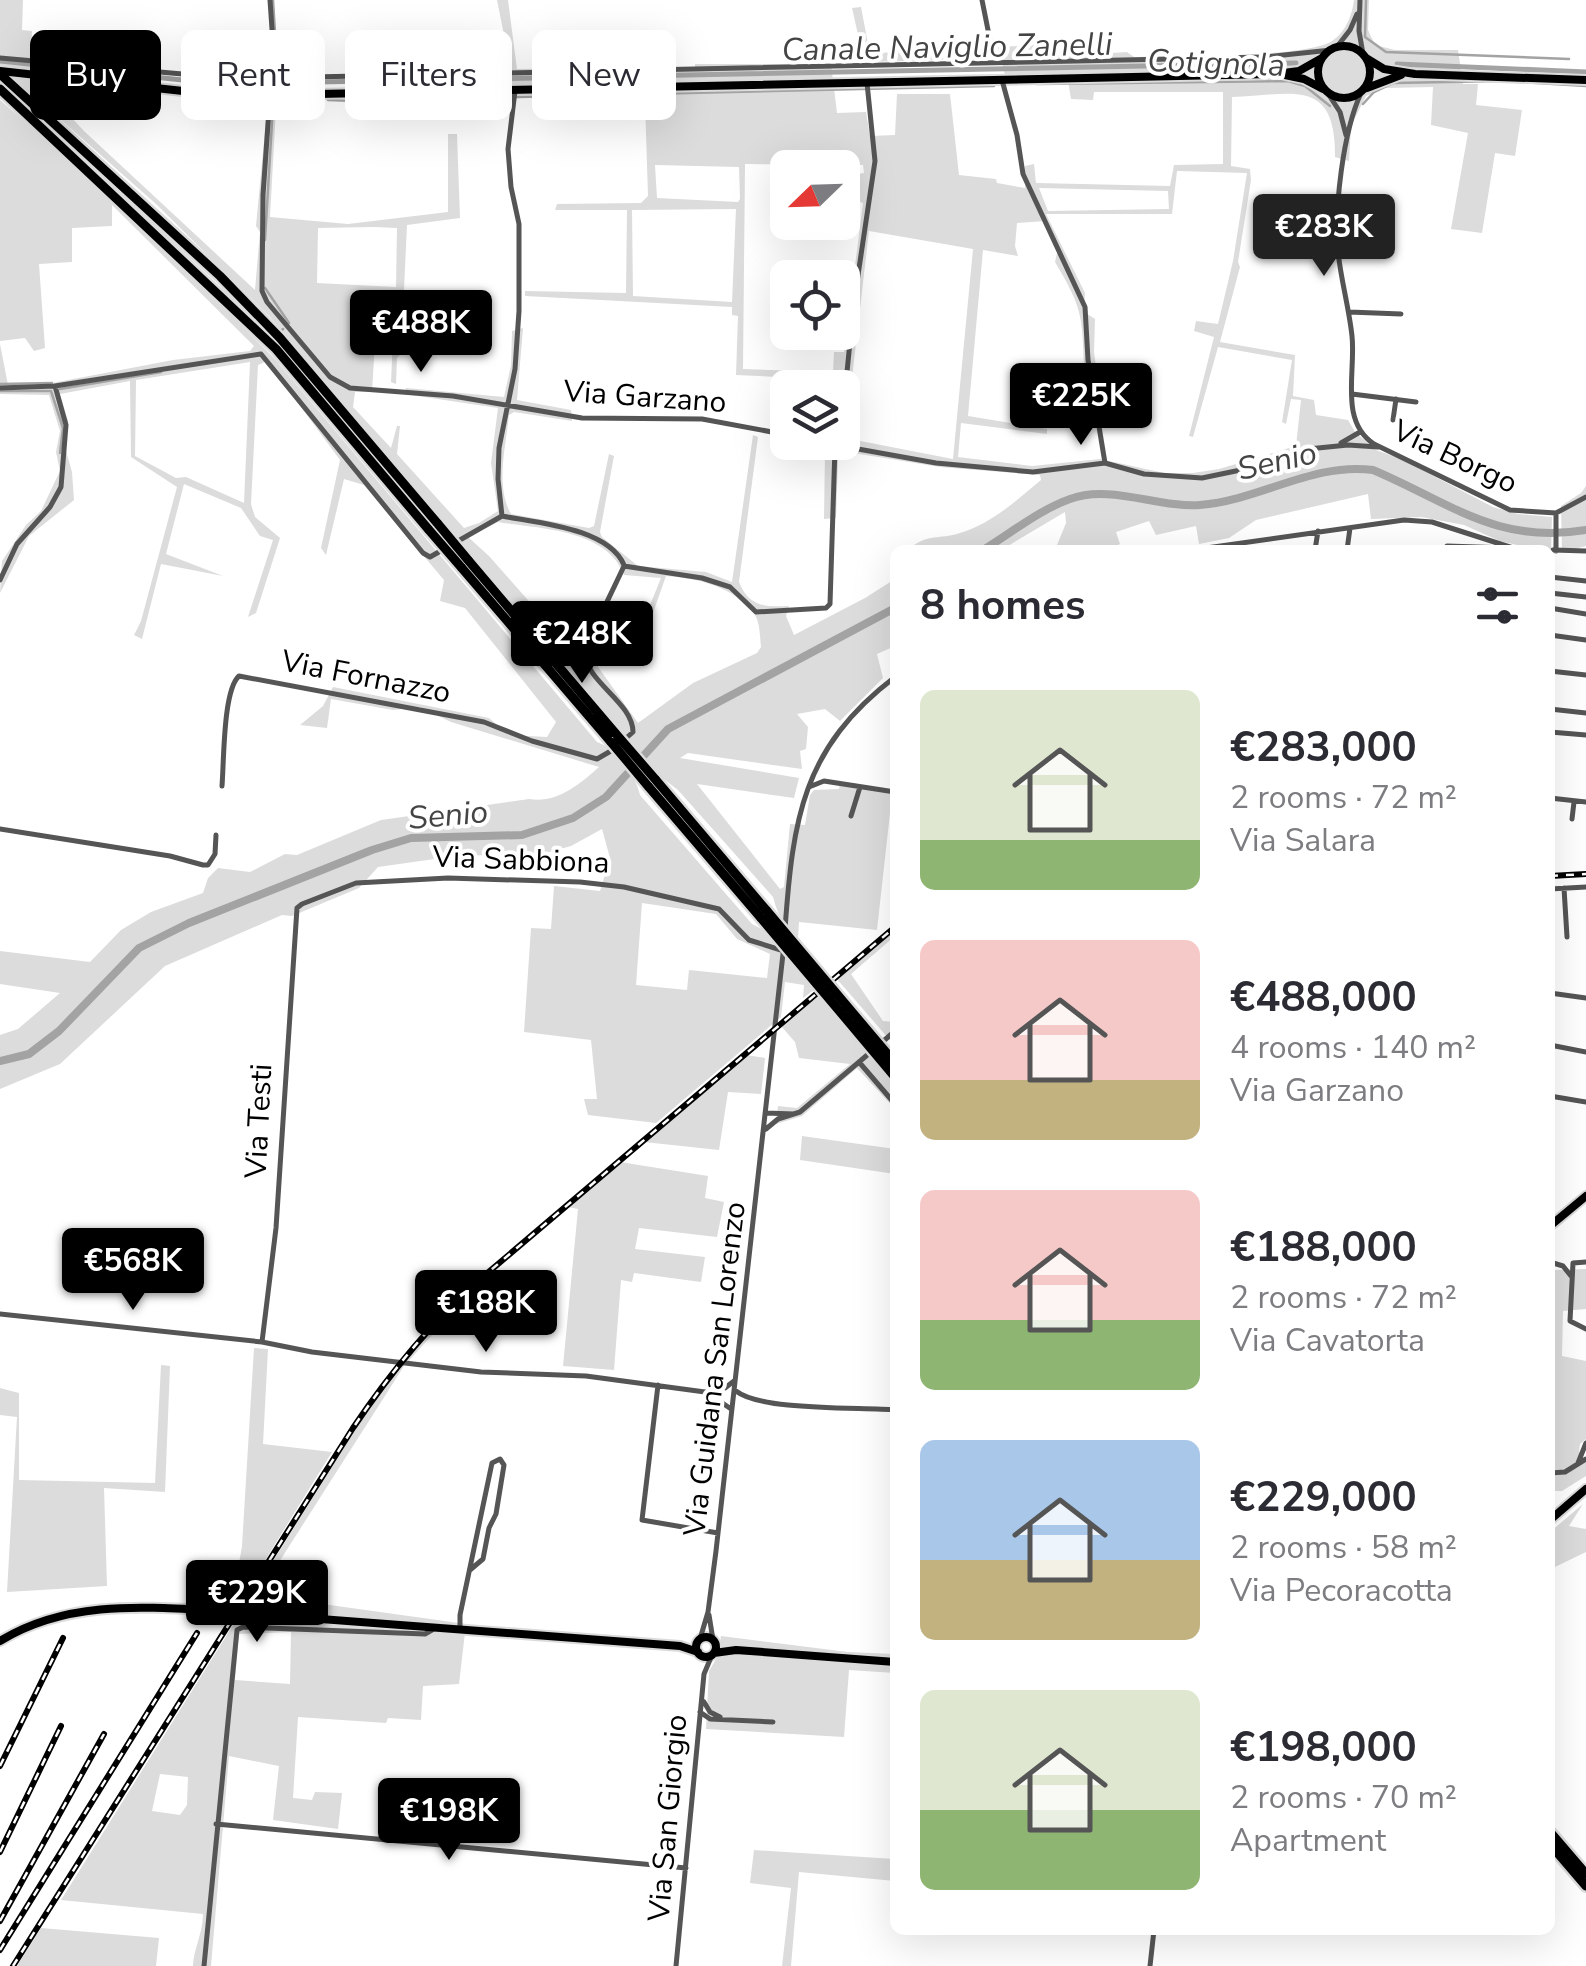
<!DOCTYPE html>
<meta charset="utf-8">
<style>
:root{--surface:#fff;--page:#f7f7f7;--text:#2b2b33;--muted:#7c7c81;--accent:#000}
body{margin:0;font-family:"Nunito Sans",sans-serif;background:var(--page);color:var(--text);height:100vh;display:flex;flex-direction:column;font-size:38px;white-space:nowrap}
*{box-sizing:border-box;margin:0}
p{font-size:32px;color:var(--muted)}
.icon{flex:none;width:55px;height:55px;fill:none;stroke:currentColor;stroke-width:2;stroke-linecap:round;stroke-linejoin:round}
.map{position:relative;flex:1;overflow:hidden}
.side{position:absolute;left:890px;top:545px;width:665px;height:1390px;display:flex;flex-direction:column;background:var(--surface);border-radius:15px;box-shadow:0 10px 40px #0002}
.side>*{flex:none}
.guide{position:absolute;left:30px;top:30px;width:710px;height:90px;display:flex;gap:20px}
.needle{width:65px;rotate:247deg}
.controls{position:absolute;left:770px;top:150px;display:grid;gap:20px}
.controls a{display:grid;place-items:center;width:90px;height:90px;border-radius:15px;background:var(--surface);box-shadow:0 10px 40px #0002;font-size:50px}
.price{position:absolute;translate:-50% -85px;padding:0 22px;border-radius:10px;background:var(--accent);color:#fff;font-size:32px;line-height:65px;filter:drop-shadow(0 2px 5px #0008)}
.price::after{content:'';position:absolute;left:50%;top:60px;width:30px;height:22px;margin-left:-15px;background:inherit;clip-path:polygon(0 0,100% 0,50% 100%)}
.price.current{background:#222;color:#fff}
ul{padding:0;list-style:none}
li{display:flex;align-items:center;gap:30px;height:250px;padding:0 30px}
li span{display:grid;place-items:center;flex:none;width:280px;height:200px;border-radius:15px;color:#555}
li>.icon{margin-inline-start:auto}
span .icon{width:120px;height:120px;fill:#fffc;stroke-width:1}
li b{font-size:42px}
h2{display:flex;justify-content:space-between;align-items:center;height:120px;padding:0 30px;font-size:42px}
.pill{padding:0 35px;border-radius:15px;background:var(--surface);box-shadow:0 10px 40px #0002;font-size:35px;line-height:90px}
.pill.current{background:var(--accent);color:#fff}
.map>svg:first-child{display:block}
.green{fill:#dcdcdc;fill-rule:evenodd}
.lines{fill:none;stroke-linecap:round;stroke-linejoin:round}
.stream{stroke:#a3a3a3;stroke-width:2.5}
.canal{stroke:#a3a3a3;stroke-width:5}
.river{stroke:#a3a3a3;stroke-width:8}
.major-casing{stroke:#dbdbdb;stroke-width:12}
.highway-casing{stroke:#dbdbdb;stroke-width:14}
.minor{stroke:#555;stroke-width:5}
.major{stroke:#000;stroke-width:8}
.highway{stroke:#000;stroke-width:9}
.rail-casing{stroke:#000;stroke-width:6}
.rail{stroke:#fff;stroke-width:2.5;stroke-dasharray:8;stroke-linecap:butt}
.major-bridge-casing{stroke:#dbdbdb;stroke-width:12;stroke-linecap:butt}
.highway-bridge-casing{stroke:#dbdbdb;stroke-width:14;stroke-linecap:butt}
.major-bridge{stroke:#000;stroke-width:8}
.highway-bridge{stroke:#000;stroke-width:9}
.labels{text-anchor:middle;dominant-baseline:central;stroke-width:8;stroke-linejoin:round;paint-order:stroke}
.street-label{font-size:30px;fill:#000;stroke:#fff}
.water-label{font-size:32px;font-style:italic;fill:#444;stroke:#fff}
</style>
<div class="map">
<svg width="1586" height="1966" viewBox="0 0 1586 1966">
<rect width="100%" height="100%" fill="#fff"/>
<path class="green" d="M0,0H23L22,30L32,31L31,58L132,68L135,93L41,85L84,131L255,290L260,232L256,226L267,110L276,108L270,217L348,224L448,212V134H457L460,218L407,225L401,354L397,358L396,384L391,382L395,293L378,292L372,392H355L353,407L391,448L397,426H400L397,454L464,528L479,523L498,511L491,463L498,408L404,394L406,388L504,397L511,365L512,331L523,328L517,400L571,410L572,421L514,412L509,415C506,446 495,486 511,514L589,528L594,526L609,454L614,456L600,532L602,537L638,566L706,572L732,582L753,435L758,437L739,582C749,607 765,607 789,606L786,616L794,635L865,598L895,579V646L877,654L883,678L840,721L825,709L797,714L808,727L806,749L800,751L802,769L688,753L680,758L799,778L794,798L697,784L780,889L784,887L790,824L805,825L810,795L814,790L839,789L840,783L895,792L891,804L877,930L799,922L798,938C783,926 778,915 773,897L678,790L657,774L624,736L270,317L156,204L0,66ZM374,227L397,228L396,287L317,283L318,228ZM498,522C540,529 607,529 624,575L661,578L629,657L636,661L666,576C696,578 737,587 755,615C760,623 760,638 761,647L757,653L693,683L638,723L591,657L565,642L489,556L468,537Z
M497,0H508L517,69L639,67L646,64L672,72L695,71V64H831L837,113L866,112L870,136L895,135L897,94H950L959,175L996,179L997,183L1025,188V166L1034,164L1036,183L1170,186L1174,165L1223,164V92H1094L1093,100L1071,99L1067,74L1005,75L998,47L1076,43L1080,55L1127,52L1134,57C1172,56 1306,58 1332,41C1346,32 1352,15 1354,0H1369L1368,30L1375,45L1395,50H1458L1463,84H1478L1476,105L1522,110L1515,156L1495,153L1482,233L1451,229L1468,133L1431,125L1433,87L1385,88L1366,96L1351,126L1349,161L1335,157C1336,76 1292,95 1232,97L1231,166L1250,169L1251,180L1238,262L1240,267L1220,342L1295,355L1293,396L1314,400L1316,415L1348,420L1355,432L1376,450L1401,459L1493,507L1518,514L1552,517L1551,553L1500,541L1464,525L1421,517L1371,519L1368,494L1256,520L1229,538L1199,544L1196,526L1156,535L1149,521L1116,532L1120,544L1108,550H1055L1066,523L1065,512L1001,550H908C926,533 939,540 960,533C991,524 1017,500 1041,480L1040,475L940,467L853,453L850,457L838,459L836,518L824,519L825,451L791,443L842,442L844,384L822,379L736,375L738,316L732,315V307L525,296V291L626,293L627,210H555L557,204L641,203L648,196L645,103L643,99L590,101L589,92L426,95L425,72L505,68L504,35ZM745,164L863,165L864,173L857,174V201L863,203L844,352H834L833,372L743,369ZM655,165L739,167L740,199L738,202L657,198ZM1177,171L1247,173L1233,261L1218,324L1196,321L1194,331L1214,337L1189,436L1193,437L1218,347L1292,360L1282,422L1286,424L1291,399L1301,400L1296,446L1219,469L1193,473H1164L1100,459L1032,466L958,457L961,423L1047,434V429L968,416L983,250L1018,256L1015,246L1017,223L1046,221L1058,249L1055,262C1066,281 1078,300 1081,322C1085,347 1081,371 1090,395L1100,394L1094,352L1095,319L1084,312L1085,293L1046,214H1172ZM1039,188L1168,191L1169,209L1048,211ZM736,209L732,302L633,296L632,210ZM869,231L973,249L953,459L845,438Z
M861,7L869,49L874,53L942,51L943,60L868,62L862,52L852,8Z
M0,100L118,202L275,359L597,742C616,748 636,776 640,795L752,924L764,930L814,990L803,998L804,985L785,982L781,1017L656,1123L588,1115L584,1099H597L591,1040L524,1032L531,928L551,929L554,886L600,891L610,858L602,829L571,846L524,859L490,855L456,856L378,867L359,888L292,916L282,915L165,966L60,1064L0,1089V1035L18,1029L60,993L0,984V951L90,962L121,930L151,912L203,893L208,878L218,868L250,872L285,854L297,855L381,820L529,799C555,804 579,785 599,767L451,722L420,707L393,710L331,699L327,728L300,725L323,706L333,687L489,718L509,735L547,737L556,722L465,608L440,601L444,580L364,485L344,479L326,555L321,548L340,460L267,361L258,365L251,504L255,517L280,538L256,613L248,617L273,540L260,536L241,508L184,484L166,554L223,576L161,564L142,639L134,635L141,621L177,487L131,457L130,381L60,394L68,421L66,451L72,472L74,500L29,536L0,593L2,561L26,525L41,511L60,471L56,452L60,431L49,395L0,394V344L8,385H42L173,360L250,351L254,346L112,205V226L72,228V262L39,264L45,348L34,351L25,338L0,341ZM250,362L244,503L186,477L176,478L135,456L136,380ZM642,903L716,914L737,939L770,954L767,978L689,970L687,990L636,985Z
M1586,486V546L1562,552L1561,506L1581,493Z
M895,929V936L851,974L883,1021L895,1022V1046L836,978Z
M819,996L895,1084V1109L857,1068L802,1116L776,1124L778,1106L797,1108L850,1064L799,1058L795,1042L781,1026Z
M746,1055L765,1058L761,1094L728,1092L719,1150L644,1142Z
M802,1136L895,1149V1174L800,1160Z
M620,1162L708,1176L705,1198L724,1202L717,1237L639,1228L635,1249L705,1257L701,1282L634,1273L632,1282L621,1280L614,1370L563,1366L578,1209L568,1207Z
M1551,1234L1554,1270L1586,1269V1309L1563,1311L1562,1356L1586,1361V1439L1580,1444L1579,1452L1586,1461V1476L1562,1491H1550Z
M454,1307V1311L404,1366L258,1595L466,1624L459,1684L423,1686L421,1720L388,1718L386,1723L298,1717L293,1798L312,1800L315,1792L342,1793L338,1829L273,1820L279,1766L229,1756L211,1966H193C193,1951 203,1933 203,1914L61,1900L362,1419L407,1356ZM291,1632L290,1684L235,1680L239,1634ZM160,1774L188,1777L187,1805L180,1815L152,1811Z
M254,1348L268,1349L263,1444L332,1452L238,1604L229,1601L235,1587L242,1546Z
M161,1365L170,1366L165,1492L104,1488L107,1586L7,1592L17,1417L0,1415V1388L19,1393V1480L155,1483Z
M1583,1504L1569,1526L1586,1529V1552L1555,1567L1553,1589H1550V1532Z
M721,1636L848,1652L895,1654V1673L849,1670L844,1737L706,1729L709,1671L718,1656Z
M754,1850L895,1859V1881L799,1872L791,1966H782L791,1888L750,1883Z
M41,1928L159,1938L156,1966H17Z"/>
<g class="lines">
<path class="stream" d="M273,0L276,49
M1366,0L1365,37L1386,52L1569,59
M1037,84L1288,81L1305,86L1330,106
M429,99L994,86
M328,100L355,101
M1363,104L1374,92L1393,83L1502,81L1586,86
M265,240L273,105L310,102
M265,288L289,323
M281,331L283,329
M0,384L52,383
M60,389L161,372
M0,391H51L63,428L60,453"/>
<path class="canal" d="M0,61L221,84L1296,63
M1397,64L1586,72"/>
<path class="river" d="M983,550C1011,533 1039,510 1070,499C1110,484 1159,508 1200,505C1261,500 1313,462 1373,470C1449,502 1497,545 1586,530
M0,1061L29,1054L59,1031L139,948L189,923L372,850L411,838L522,835L573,818L606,797L668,729L895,608"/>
<g class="major-casing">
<path id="major" d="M1318 72a26 26 0 1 1 52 0a26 26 0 1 1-52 0Z
M1366,58L1384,69L1415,74L1586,80
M0,71L183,91L270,95L1276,74L1299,71L1322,58
M1285,75L1304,79L1323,89
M1367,88L1401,75
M1550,1226L1586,1196
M1550,1520L1586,1489
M242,1613L680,1646L698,1652
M696 1647a10 10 0 1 1 20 0a10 10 0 1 1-20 0Z
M0,1641C68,1599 147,1607 223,1611
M714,1653L736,1650L895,1662"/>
</g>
<g class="highway-casing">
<path id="highway" d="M0,74L220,276L280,338L438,524
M0,89L276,349L429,530
M468,560L616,734
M461,567L611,742
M655,779L767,911
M648,786L761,918
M1550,1832L1586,1874
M1550,1844L1586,1886"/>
</g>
<path class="minor" d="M270,0L274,58
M982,0L992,50L998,62
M1360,0L1359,31L1363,54
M1336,48L1350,30L1357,14
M0,58L228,78
M1002,80L1017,135L1023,174L1085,307L1088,360L1105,463
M1327,92L1340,112L1346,135
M228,93V78C245,67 271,50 291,63C299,69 303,74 312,77L1266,57L1331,50
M1361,93C1343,132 1334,209 1338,252C1341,280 1349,308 1352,336C1356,372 1339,421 1374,444L1510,510L1556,513L1586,497
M270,95L263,195L262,291L267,302L330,377L350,388L453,396L582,418L702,419L788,435
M1349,312L1401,314
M0,388L55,386L261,354L423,553L430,557L502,516
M1352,394L1416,402
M1393,420L1396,399
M842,422L854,302L875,161L867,83
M819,442L936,463L1033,472L1105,463L1144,474L1202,478L1255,467L1308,449L1348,445L1378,447
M1341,443L1360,432
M502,516L498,479L499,448L515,369L519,311V224L511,187L508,149L515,91
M502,516C538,523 608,528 624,565
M1124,550H1126
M1192,550L1404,520L1432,522L1513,548L1547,550
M1315,550L1318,531
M1347,550L1350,528
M1443,550L1447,546L1507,548
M1553,550L1586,551
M1556,551V514
M624,566C617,582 587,640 586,653C584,681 633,702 633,732L624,740
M624,566L702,578L730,587L756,612L826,608L830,604L835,447
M1550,577L1586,581
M0,580L17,544L50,507L61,487L66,425L55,386
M1550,593L1586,597
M1550,608L1586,614
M1550,635L1586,640
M1550,671L1586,675
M1550,709L1586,713
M1550,732L1586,735
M222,786C224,762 223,690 239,676L484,722L532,741L597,759L616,748
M809,787L824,781L895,792
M1550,798L1586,802
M851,816L860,787
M1572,819L1574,802
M0,829L170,856L203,865H208L215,854L216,835
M1564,888L1567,937
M1550,889L1586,887
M785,929C793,819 802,748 895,677
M1550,993L1586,998
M880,1044L895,1031
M1550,1045L1586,1052
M859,1062L895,1104
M1550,1096L1586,1102
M766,1113L794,1114
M766,1129L778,1119L800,1112L872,1051
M1550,1262L1563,1266L1571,1276
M1586,1262L1573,1263L1570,1321L1586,1329
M0,1314L262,1342L312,1352L481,1372L586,1376L705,1392L725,1388L734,1381
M262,1342L276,1228L297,908L302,904L356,883L448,878L580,882L624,887L719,909L749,940L784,951
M658,1385L642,1520L718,1533
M736,1391C761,1411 859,1407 895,1410
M708,1393L731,1409
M1578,1463L1586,1443
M1550,1473L1565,1472L1586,1459
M709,1615L713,1640
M460,1629V1615L492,1463L500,1459L504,1465L496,1514L489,1528L483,1559L470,1570
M700,1639L708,1612L716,1551L784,945
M704,1702L710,1712L720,1717
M700,1712L710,1719L773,1722
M216,1824L686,1868
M204,1966L237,1630L243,1627L425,1634L432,1630
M676,1966L704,1674L712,1655
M1150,1966L1154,1930"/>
<use href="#major" class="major"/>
<use href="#highway" class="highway"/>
<g class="rail-casing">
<path id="rail" d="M1550,876L1586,874
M0,1766L63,1638
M0,1852L61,1726
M0,1921L104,1734
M0,1950L197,1633
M13,1966L353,1428C390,1373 429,1325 478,1281L895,927"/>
</g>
<use href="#rail" class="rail"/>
<g class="major-bridge-casing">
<path id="major-bridge" d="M223,1611L242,1613"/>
</g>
<g class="highway-bridge-casing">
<path id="highway-bridge" d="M438,524L468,560
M429,530L461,567
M616,734L655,779
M611,742L648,786
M767,911L895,1063
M761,918L895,1077"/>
</g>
<use href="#major-bridge" class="major-bridge"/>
<use href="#highway-bridge" class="highway-bridge"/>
</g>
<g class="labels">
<g class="street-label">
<text transform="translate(645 397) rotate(4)">Via Garzano</text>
<text transform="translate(1455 457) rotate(25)">Via Borgo</text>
<text transform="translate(366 677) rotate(11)">Via Fornazzo</text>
<text transform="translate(521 860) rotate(2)">Via Sabbiona</text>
<text transform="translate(259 1121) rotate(-87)">Via Testi</text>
<text transform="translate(715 1369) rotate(-83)">Via Guidana San Lorenzo</text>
<text transform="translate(668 1818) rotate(-85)">Via San Giorgio</text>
</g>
<g class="water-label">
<text transform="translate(947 47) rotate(-1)">Canale Naviglio Zanelli</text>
<text transform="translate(1216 63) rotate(2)">Cotignola</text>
<text transform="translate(1277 461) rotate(-13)">Senio</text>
<text transform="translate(448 815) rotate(-5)">Senio</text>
</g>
</g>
</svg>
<div class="controls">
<a><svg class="needle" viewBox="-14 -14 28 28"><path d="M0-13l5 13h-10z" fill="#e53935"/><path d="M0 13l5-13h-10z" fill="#7c7c81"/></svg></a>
<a><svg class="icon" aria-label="locate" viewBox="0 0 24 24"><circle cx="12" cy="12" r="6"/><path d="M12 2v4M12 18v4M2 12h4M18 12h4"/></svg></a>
<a><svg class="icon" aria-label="layers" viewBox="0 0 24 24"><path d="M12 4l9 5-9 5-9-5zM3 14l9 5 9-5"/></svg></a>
</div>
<b class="price current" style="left:1324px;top:279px">€283K</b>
<b class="price" style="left:421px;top:375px">€488K</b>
<b class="price" style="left:1081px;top:448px">€225K</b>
<b class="price" style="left:582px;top:686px">€248K</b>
<b class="price" style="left:133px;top:1313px">€568K</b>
<b class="price" style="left:486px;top:1355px">€188K</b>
<b class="price" style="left:257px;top:1645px">€229K</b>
<b class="price" style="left:449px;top:1863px">€198K</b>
<div class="guide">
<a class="pill current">Buy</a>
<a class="pill">Rent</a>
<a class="pill">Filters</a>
<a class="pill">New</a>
</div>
<section class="side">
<h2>8 homes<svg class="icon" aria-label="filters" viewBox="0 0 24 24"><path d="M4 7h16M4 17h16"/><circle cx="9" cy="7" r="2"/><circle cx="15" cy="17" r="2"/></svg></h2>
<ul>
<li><span style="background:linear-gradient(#dfe7d0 75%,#8fb573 0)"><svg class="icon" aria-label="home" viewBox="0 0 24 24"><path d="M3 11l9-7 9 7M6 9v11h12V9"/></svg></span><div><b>€283,000</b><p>2 rooms · 72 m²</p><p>Via Salara</p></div></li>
<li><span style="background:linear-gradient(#f6c9c9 70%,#c2b280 0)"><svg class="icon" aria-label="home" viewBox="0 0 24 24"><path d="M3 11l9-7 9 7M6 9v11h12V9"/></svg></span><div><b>€488,000</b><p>4 rooms · 140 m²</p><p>Via Garzano</p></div></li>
<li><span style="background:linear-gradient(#f6c9c9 65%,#8fb573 0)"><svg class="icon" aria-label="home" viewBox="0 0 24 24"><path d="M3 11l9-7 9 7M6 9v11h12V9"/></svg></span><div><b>€188,000</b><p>2 rooms · 72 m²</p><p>Via Cavatorta</p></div></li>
<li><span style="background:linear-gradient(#a9c7e8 60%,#c2b280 0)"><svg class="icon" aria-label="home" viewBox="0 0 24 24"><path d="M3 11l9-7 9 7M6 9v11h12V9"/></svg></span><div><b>€229,000</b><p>2 rooms · 58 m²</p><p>Via Pecoracotta</p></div></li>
<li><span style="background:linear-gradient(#dfe7d0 60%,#8fb573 0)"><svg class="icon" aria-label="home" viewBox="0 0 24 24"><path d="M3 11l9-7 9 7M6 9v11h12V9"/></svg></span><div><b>€198,000</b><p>2 rooms · 70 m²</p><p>Apartment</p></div></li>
</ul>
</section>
</div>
